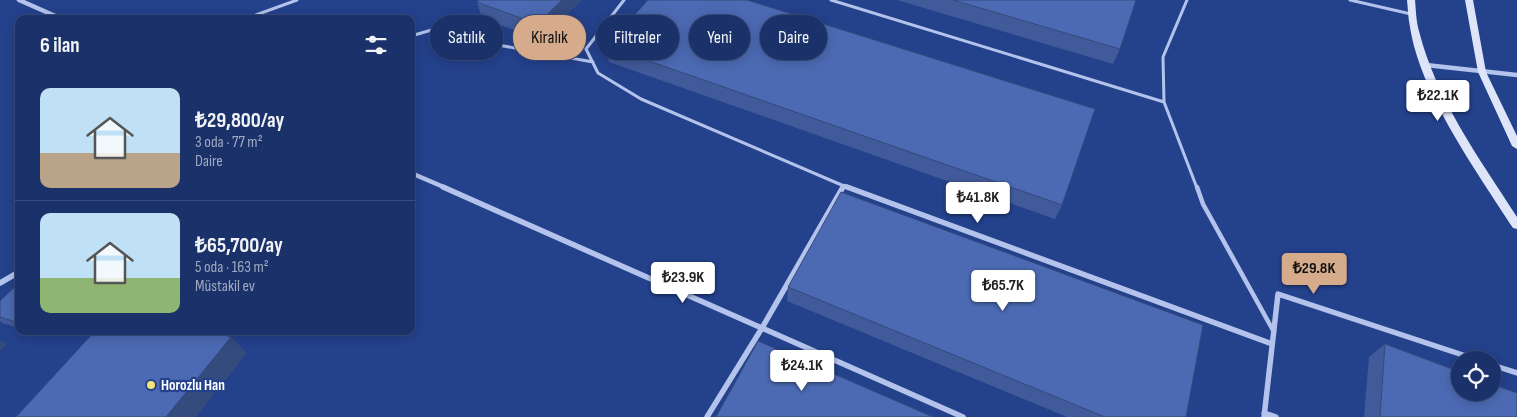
<!DOCTYPE html>
<html lang="tr">
<meta charset="utf-8">
<style>
:root{--surface:#1b3169;--page:#283d71;--text:#f1f3f6;--muted:#a0a9c0;--line:#394c7d;--accent:#d6ab8b}
body{margin:0;font-family:"Sofia Sans Condensed",sans-serif;background:var(--page);color:var(--text);height:100vh;display:flex;flex-direction:column;font-size:19px;white-space:nowrap}
*{box-sizing:border-box;margin:0}
p{font-size:16px;color:var(--muted)}
.icon{flex:none;width:28px;height:28px;fill:none;stroke:currentColor;stroke-width:2;stroke-linecap:round;stroke-linejoin:round}
.map{position:relative;flex:1;overflow:hidden}
.drawer{position:absolute;left:15px;top:15px;width:400px;height:320px;display:flex;flex-direction:column;background:var(--surface);border-radius:10px;box-shadow:0 2px 12px #0003,0 0 0 1px var(--line)}
.drawer>*{flex:none}
.guide{position:absolute;left:430px;top:15px;width:475px;height:45px;display:flex;gap:10px}
.buttons{position:absolute;left:1451px;top:351px;display:grid;gap:10px}
.buttons a{display:grid;place-items:center;width:50px;height:50px;border-radius:50%;background:var(--surface);box-shadow:0 2px 12px #0003,0 0 0 1px var(--line);font-size:25px}
.price{position:absolute;translate:-50% -42px;padding:0 11px;border-radius:5px;background:#fff;color:#222;font-size:16px;line-height:32px;filter:drop-shadow(0 1px 2px #0008)}
.price::after{content:'';position:absolute;left:50%;top:30px;width:15px;height:11px;margin-left:-8px;background:inherit;clip-path:polygon(0 0,100% 0,50% 100%)}
.price.on{background:var(--accent);color:#111}
ul{padding:0;list-style:none}
li{display:flex;align-items:center;gap:15px;height:125px;padding:0 25px}
li+li{border-top:1px solid var(--line)}
li span{display:grid;place-items:center;flex:none;width:140px;height:100px;border-radius:10px;color:#555}
li>.icon{margin-inline-start:auto}
span .icon{width:60px;height:60px;fill:#fffc;stroke-width:1}
li b{font-size:21px}
h2{display:flex;justify-content:space-between;align-items:center;height:60px;padding:0 25px;font-size:21px}
.tag{padding:0 18px;border-radius:22px;background:var(--surface);box-shadow:0 2px 12px #0003,0 0 0 1px var(--line);font-size:18px;line-height:45px}
.tag.on{background:var(--accent);color:#111}
.map>svg:first-child{display:block}
.lines{fill:none;stroke-linecap:round;stroke-linejoin:round}
.lane-far1{stroke:#b3c3eb;stroke-width:3}
.lane{stroke:#b3c3eb;stroke-width:4.5}
.street-far1{stroke:#b3c3eb;stroke-width:4.5}
.street{stroke:#b3c3eb;stroke-width:5.5}
.secondary{fill:#dee5f9;fill-rule:evenodd}
.wall{fill:#415b9a}
.shaded-wall{fill:#354a7d}
.building{fill:#4c6ab3;stroke:#354a7d}
.poi-dot{fill:#f5e576;stroke:#24418c;stroke-width:2}
.labels{text-anchor:middle;dominant-baseline:central;stroke-width:4.5;stroke-linejoin:round;paint-order:stroke}
.poi-label{font-size:15px;font-weight:bold;fill:#fff;stroke:#24418c;text-anchor:start}
</style>
<div class="map">
<svg width="1517" height="417" viewBox="0 0 1517 417">
<rect width="100%" height="100%" fill="#24418c"/>
<g class="lines">
<path class="lane-far1" d="M624,0L586,49L598,73L641,99L844,186
M831,0L1164,102
M1187,0L1163,57L1164,102L1197,188
M1350,0L1411,14
M245,19L297,0
M411,36L435,29L476,41L593,62"/>
<path class="lane" d="M1197,187L1203,204L1274,332"/>
<path class="street-far1" d="M19,0L62,19
M1426,65L1517,75
M411,173L446,188
M843,188L844,186L850,188"/>
<path class="street" d="M443,187L963,417
M847,187L1272,344
M0,283L19,272
M1492,365L1517,373
M1264,413L1276,417
M707,417L762,328L843,187
M1264,417L1278,294L1478,360"/>
<path class="secondary" d="M1407,0H1415C1416,10 1416,21 1419,31C1436,99 1479,158 1517,217V229L1513,228C1477,172 1420,93 1410,27C1408,18 1408,9 1407,0Z
M1465,0H1473L1486,72L1517,136V149L1512,146L1478,72Z"/>
</g>
<path class="wall" d="M479,0H581L541,40L482,18L477,2Z
M897,0H1136L1120,49L1113,64Z
M606,46L1062,205L1055,219L609,62Z
M19,283V328L2,323L0,321V301Z
M788,287L1186,417H1067L787,301Z
M1385,344L1517,417H1364L1369,357Z"/>
<path class="shaded-wall" d="M562,0H581L541,40L537,24Z
M231,337L247,353L196,417H166Z
M0,340L7,344L0,351Z"/>
<path class="building" d="M479,0H562L537,24L477,2Z
M648,0H747L1095,109L1062,205L606,46Z
M953,0H1136L1120,49Z
M841,192L1203,325L1186,417H1105L788,287Z
M19,283V319L16,322L0,317V301Z
M95,331H212L231,337L166,417H16Z
M758,341L933,417H716Z
M1385,344L1460,372V392H1492V384L1517,393V417H1383L1380,416Z"/>
<circle class="poi-dot" cx="151" cy="385" r="5"/>
<g class="labels">
<g class="poi-label">
<text x="161" y="385">Horozlu Han</text>
</g>
</g>
</svg>
<div class="buttons">
<a><svg class="icon" aria-label="locate" viewBox="0 0 24 24"><circle cx="12" cy="12" r="6"/><path d="M12 2v4M12 18v4M2 12h4M18 12h4"/></svg></a>
</div>
<b class="price" style="left:1438px;top:122px">₺22.1K</b>
<b class="price" style="left:978px;top:224px">₺41.8K</b>
<b class="price on" style="left:1314px;top:295px">₺29.8K</b>
<b class="price" style="left:683px;top:304px">₺23.9K</b>
<b class="price" style="left:1003px;top:312px">₺65.7K</b>
<b class="price" style="left:802px;top:392px">₺24.1K</b>
<div class="guide">
<a class="tag">Satılık</a>
<a class="tag on">Kiralık</a>
<a class="tag">Filtreler</a>
<a class="tag">Yeni</a>
<a class="tag">Daire</a>
</div>
<section class="drawer">
<h2>6 ilan<svg class="icon" aria-label="filters" viewBox="0 0 24 24"><path d="M4 7h16M4 17h16"/><circle cx="9" cy="7" r="2"/><circle cx="15" cy="17" r="2"/></svg></h2>
<ul>
<li><span style="background:linear-gradient(#bfe0f5 65%,#b9a48a 0)"><svg class="icon" aria-label="home" viewBox="0 0 24 24"><path d="M3 11l9-7 9 7M6 9v11h12V9"/></svg></span><div><b>₺29,800/ay</b><p>3 oda · 77 m²</p><p>Daire</p></div></li>
<li><span style="background:linear-gradient(#bfe0f5 65%,#8fb573 0)"><svg class="icon" aria-label="home" viewBox="0 0 24 24"><path d="M3 11l9-7 9 7M6 9v11h12V9"/></svg></span><div><b>₺65,700/ay</b><p>5 oda · 163 m²</p><p>Müstakil ev</p></div></li>
</ul>
</section>
</div>
